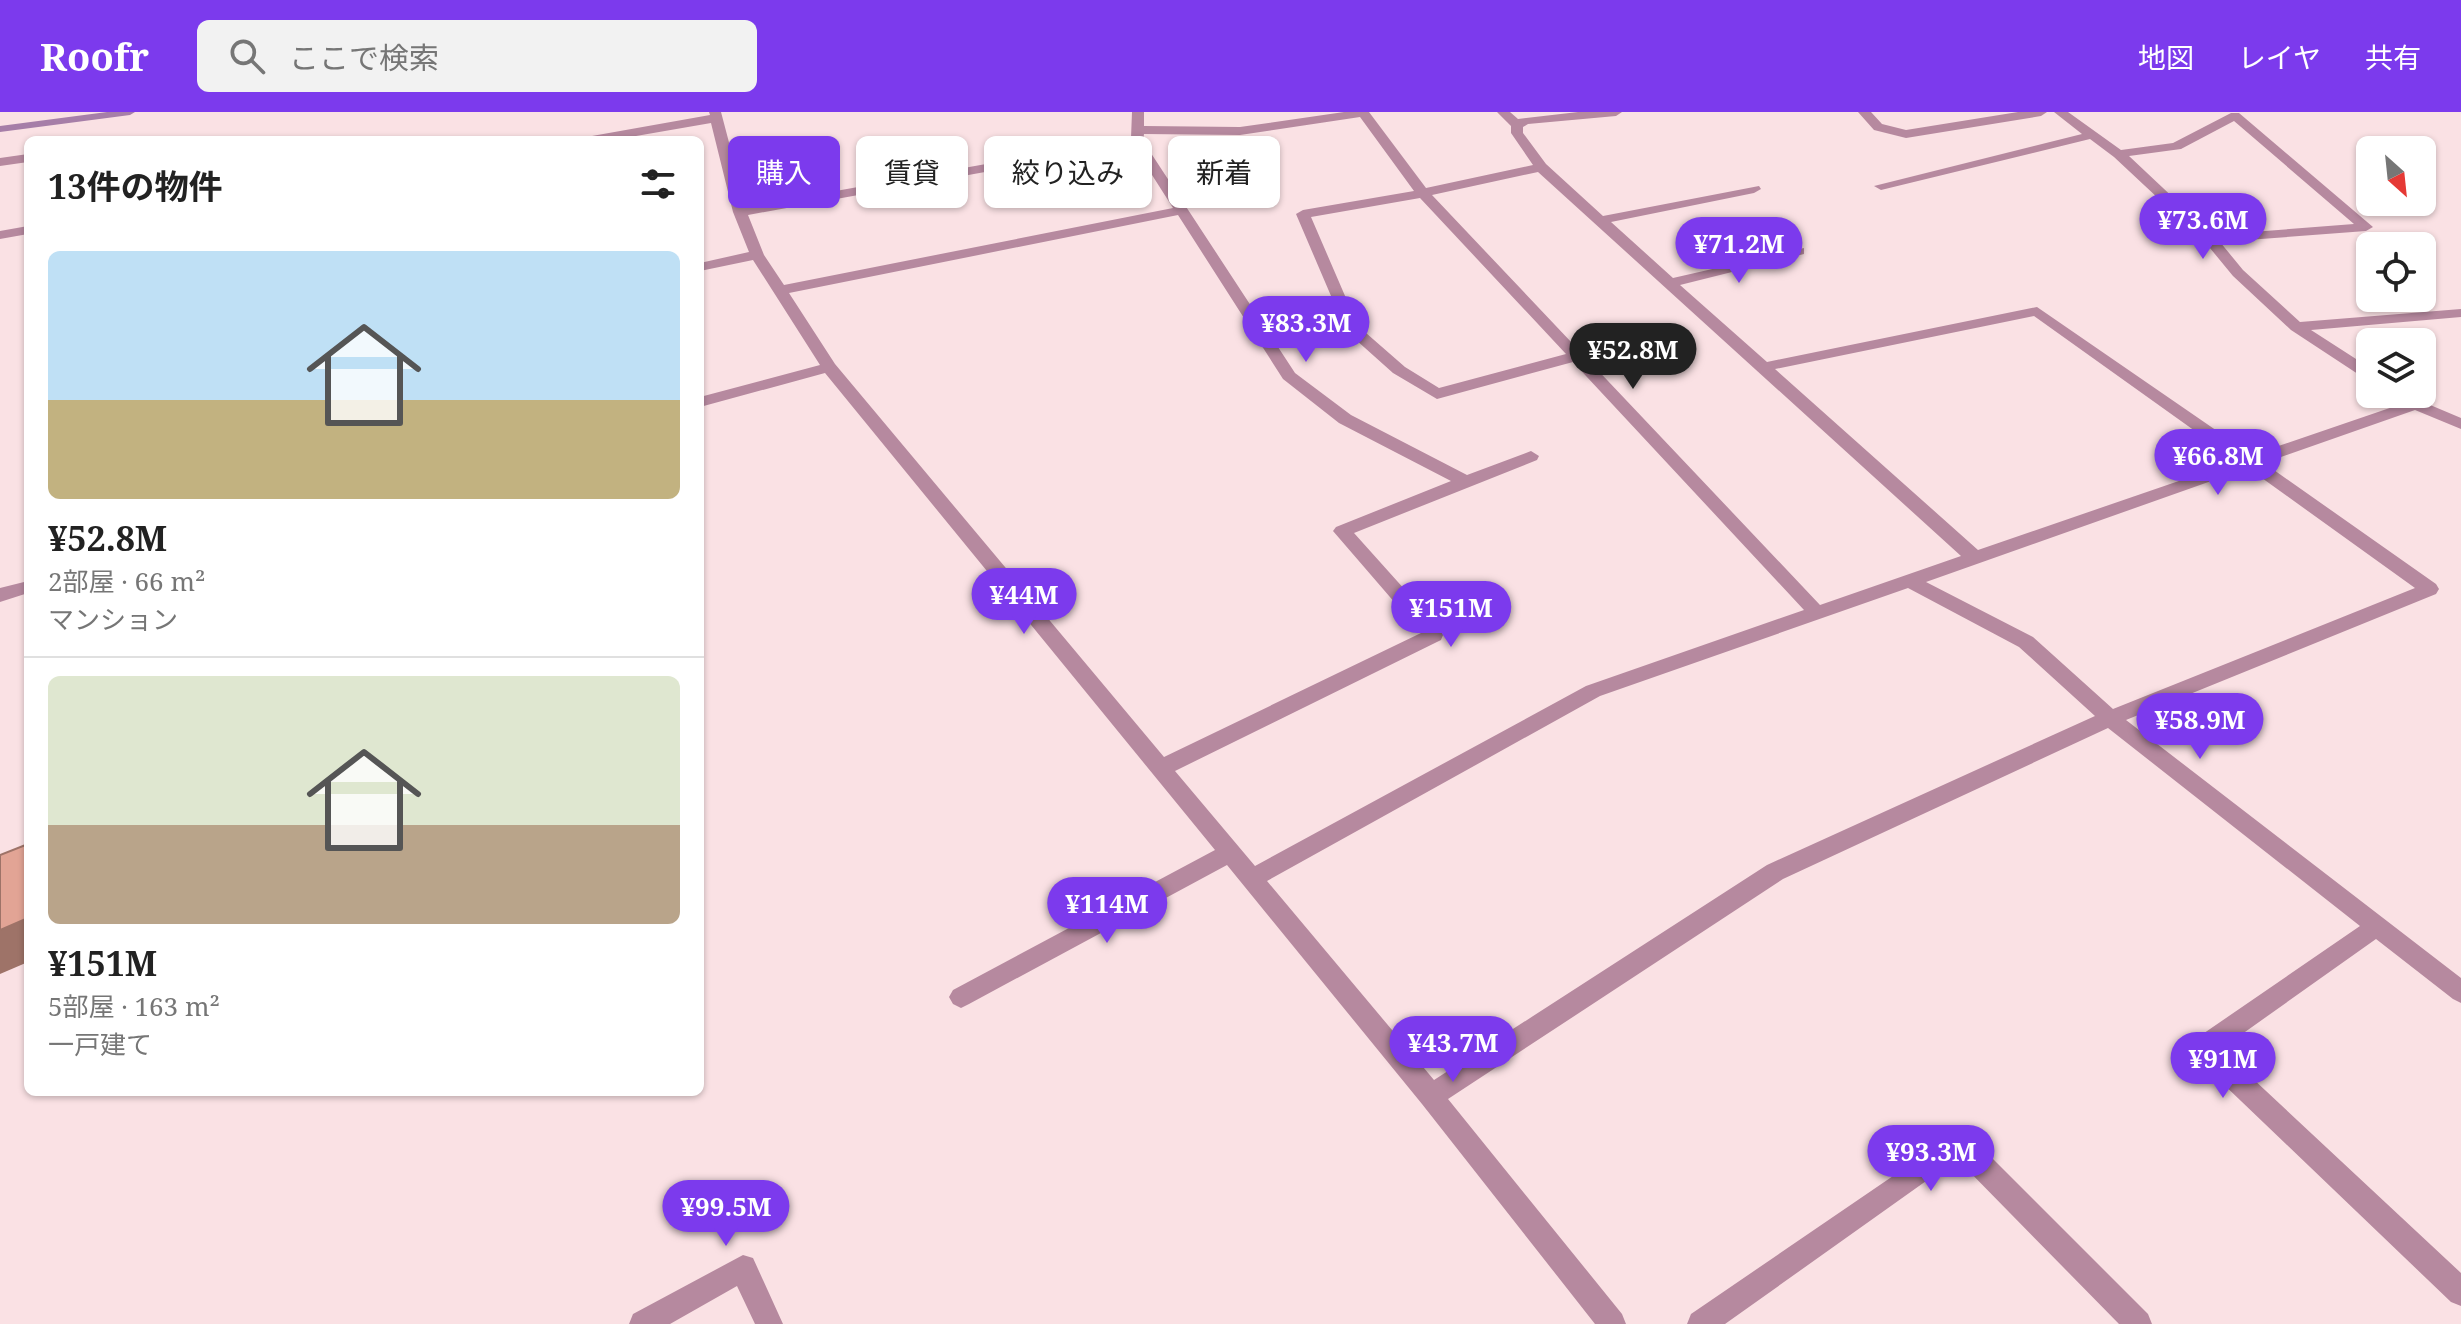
<!DOCTYPE html>
<html lang="ja">
<meta charset="utf-8">
<style>
:root{--surface:#fff;--page:#f2f2f2;--text:#222;--muted:#767676;--line:#e0e0e0;--accent:#7c3aed}
body{margin:0;font-family:"Noto Serif","Noto Sans JP",serif;background:var(--page);color:var(--text);height:100vh;display:flex;flex-direction:column;font-size:30px;white-space:nowrap}
*{box-sizing:border-box;margin:0}
p{font-size:26px;color:var(--muted)}
.icon{flex:none;width:44px;height:44px;fill:none;stroke:currentColor;stroke-width:2;stroke-linecap:round;stroke-linejoin:round}
.map{position:relative;flex:1;overflow:hidden}
.sheet{position:absolute;left:24px;top:24px;width:680px;height:960px;display:flex;flex-direction:column;background:var(--surface);border-radius:12px;box-shadow:0 2px 6px #0004}
.sheet>*{flex:none}
.top-card{position:absolute;left:728px;top:24px;width:760px;height:72px;display:flex;gap:16px}
.needle{width:52px;rotate:153deg}
.tools{position:absolute;left:2356px;top:24px;display:grid;gap:16px}
.tools a{display:grid;place-items:center;width:80px;height:80px;border-radius:12px;background:var(--surface);box-shadow:0 2px 6px #0004;font-size:40px}
.price{position:absolute;translate:-50% -68px;padding:0 18px;border-radius:28px;background:var(--accent);color:#fff;font-size:26px;line-height:52px;filter:drop-shadow(0 2px 4px #0008)}
.price::after{content:'';position:absolute;left:50%;top:48px;width:24px;height:18px;margin-left:-12px;background:inherit;clip-path:polygon(0 0,100% 0,50% 100%)}
.price.on{background:#222;color:#fff}
ul{padding:0;list-style:none}
li{display:grid;align-content:center;gap:16px;height:424px;padding:0 24px}
li+li{border-top:2px solid var(--line)}
li span{display:grid;place-items:center;height:248px;border-radius:12px;color:#555}
li>.icon{margin-inline-start:auto}
span .icon{width:144px;height:144px;fill:#fffc;stroke-width:1}
li b{font-size:34px}
h2{display:flex;justify-content:space-between;align-items:center;height:96px;padding:0 24px;font-size:34px}
.tag{padding:0 28px;border-radius:12px;background:var(--surface);box-shadow:0 2px 6px #0004;font-size:28px;line-height:72px}
.tag.on{background:var(--accent);color:#fff}
header{display:flex;align-items:center;gap:48px;box-sizing:border-box;height:112px;padding:0 40px;background:var(--accent);color:#fff}
header strong{font-size:38px}
nav{display:flex;gap:44px;margin-inline-start:auto;font-size:28px}
.search{width:560px;height:72px;background:var(--page);display:flex;align-items:center;gap:20px;box-sizing:border-box;padding:0 28px;border-radius:12px;color:var(--muted);font-size:30px}
.map>svg:first-child{display:block}
.lines{fill:none;stroke-linecap:round;stroke-linejoin:round}
.stream{fill:#a67ea8;fill-rule:evenodd}
.minor{fill:#b6899f;fill-rule:evenodd}
.shaded-wall{fill:#9e7368}
.building{fill:#e2a495;stroke:#9e7368;stroke-width:2}
</style>
<header>
<strong>Roofr</strong>
<div class="search"><svg class="icon" aria-label="search" viewBox="0 0 24 24"><circle cx="10" cy="10" r="6"/><path d="M15 15l6 6"/></svg>ここで検索</div>
<nav><a>地図</a><a>レイヤ</a><a>共有</a></nav>
</header>
<div class="map">
<svg width="2461" height="1212" viewBox="0 0 2461 1212">
<rect width="100%" height="100%" fill="#fae1e4"/>
<g class="lines">
<path class="stream" d="M107,0H135L130,3L0,20V14Z"/>
<path class="minor" d="M709,0H721L746,95L1131,26L1132,0H1144V14L1240,15L1344,0H1369L1426,76L1533,53L1511,21V14L1497,0H1510L1518,7L1578,0H1622L1616,4L1528,12L1523,15V21L1546,52L1603,104L1759,74L1761,77L1754,81L1611,110L1673,166L1804,136V142L1680,173L1767,250L2037,195L2252,343L2416,287L2461,306V317L2415,298L2264,351L2436,472L2439,477L2436,482L2126,608L2461,866V891L2453,887L2376,827L2221,937L2461,1161V1194L2451,1190L2194,944L2191,936L2194,928L2360,814L2108,616L1783,767L1448,987L1622,1202L1626,1212H1595L1422,992L1227,753L969,892L961,896L953,892L949,885L953,878L1215,738L825,261L700,295V285L820,253L753,148L700,159V151L749,140L733,100L711,11L613,28H586L592,24L710,3ZM1360,5L1414,79L1303,98L1296,102L1346,219L1393,261L1437,287L1573,250L1804,498L1586,574L1255,754L1175,659L1441,528L1443,523L1441,518L1354,421L1537,348L1539,344L1531,339L1467,363L1351,303L1295,261L1143,29L1144,22L1240,23ZM1133,33L1173,96L784,173L764,143L748,103ZM1538,60L1961,444L1820,493L1432,83ZM1420,86L1566,242L1439,276L1405,255L1358,214L1311,105ZM1178,103L1283,267L1339,311L1451,369L1336,415L1333,419L1421,521L1164,645L835,252L789,181ZM2034,204L2237,349L1978,438L1775,257ZM2248,356L2415,476L2113,597L2033,525L1926,470ZM1908,476L2019,535L2095,604L1767,753L1434,968L1267,769L1600,584Z
M1858,0H1871L1882,12L1906,18L2018,0H2047L2041,4L1906,26L1874,18Z
M2054,0H2068L2121,38L2173,31L2231,1H2239L2373,115L2366,119L2220,130L2243,158L2300,210L2461,197V205L2311,218L2370,256V268L2364,266L2291,218L2233,164L2205,130L2114,45L2090,27L1881,78L1874,74L2082,22ZM2234,9L2354,112L2213,123L2129,44L2181,37Z
M28,42V50L0,54V46Z
M28,114V122L0,127V119Z
M28,469V481L0,490V476Z
M1959,1019L1968,1022L2148,1202L2152,1212H2119L1957,1047L1725,1212H1687L1691,1202Z
M743,1143L753,1146L783,1212H755L737,1174L670,1212H629L633,1202Z"/>
</g>
<path class="shaded-wall" d="M28,806V850L0,862V818Z"/>
<path class="building" d="M28,732V806L0,818V743Z"/>
</svg>
<div class="tools">
<a><svg class="needle" viewBox="-14 -14 28 28"><path d="M0-13l5 13h-10z" fill="#e53935"/><path d="M0 13l5-13h-10z" fill="#767676"/></svg></a>
<a><svg class="icon" aria-label="locate" viewBox="0 0 24 24"><circle cx="12" cy="12" r="6"/><path d="M12 2v4M12 18v4M2 12h4M18 12h4"/></svg></a>
<a><svg class="icon" aria-label="layers" viewBox="0 0 24 24"><path d="M12 4l9 5-9 5-9-5zM3 14l9 5 9-5"/></svg></a>
</div>
<b class="price" style="left:2203px;top:149px">¥73.6M</b>
<b class="price" style="left:1739px;top:173px">¥71.2M</b>
<b class="price" style="left:1306px;top:252px">¥83.3M</b>
<b class="price on" style="left:1633px;top:279px">¥52.8M</b>
<b class="price" style="left:2218px;top:385px">¥66.8M</b>
<b class="price" style="left:1024px;top:524px">¥44M</b>
<b class="price" style="left:1451px;top:537px">¥151M</b>
<b class="price" style="left:2200px;top:649px">¥58.9M</b>
<b class="price" style="left:1107px;top:833px">¥114M</b>
<b class="price" style="left:1453px;top:972px">¥43.7M</b>
<b class="price" style="left:2223px;top:988px">¥91M</b>
<b class="price" style="left:1931px;top:1081px">¥93.3M</b>
<b class="price" style="left:726px;top:1136px">¥99.5M</b>
<div class="top-card">
<a class="tag on">購入</a>
<a class="tag">賃貸</a>
<a class="tag">絞り込み</a>
<a class="tag">新着</a>
</div>
<section class="sheet">
<h2>13件の物件<svg class="icon" aria-label="filters" viewBox="0 0 24 24"><path d="M4 7h16M4 17h16"/><circle cx="9" cy="7" r="2"/><circle cx="15" cy="17" r="2"/></svg></h2>
<ul>
<li><span style="background:linear-gradient(#bfe0f5 60%,#c2b280 0)"><svg class="icon" aria-label="home" viewBox="0 0 24 24"><path d="M3 11l9-7 9 7M6 9v11h12V9"/></svg></span><div><b>¥52.8M</b><p>2部屋 · 66 m²</p><p>マンション</p></div></li>
<li><span style="background:linear-gradient(#dfe7d0 60%,#b9a48a 0)"><svg class="icon" aria-label="home" viewBox="0 0 24 24"><path d="M3 11l9-7 9 7M6 9v11h12V9"/></svg></span><div><b>¥151M</b><p>5部屋 · 163 m²</p><p>一戸建て</p></div></li>
</ul>
</section>
</div>
